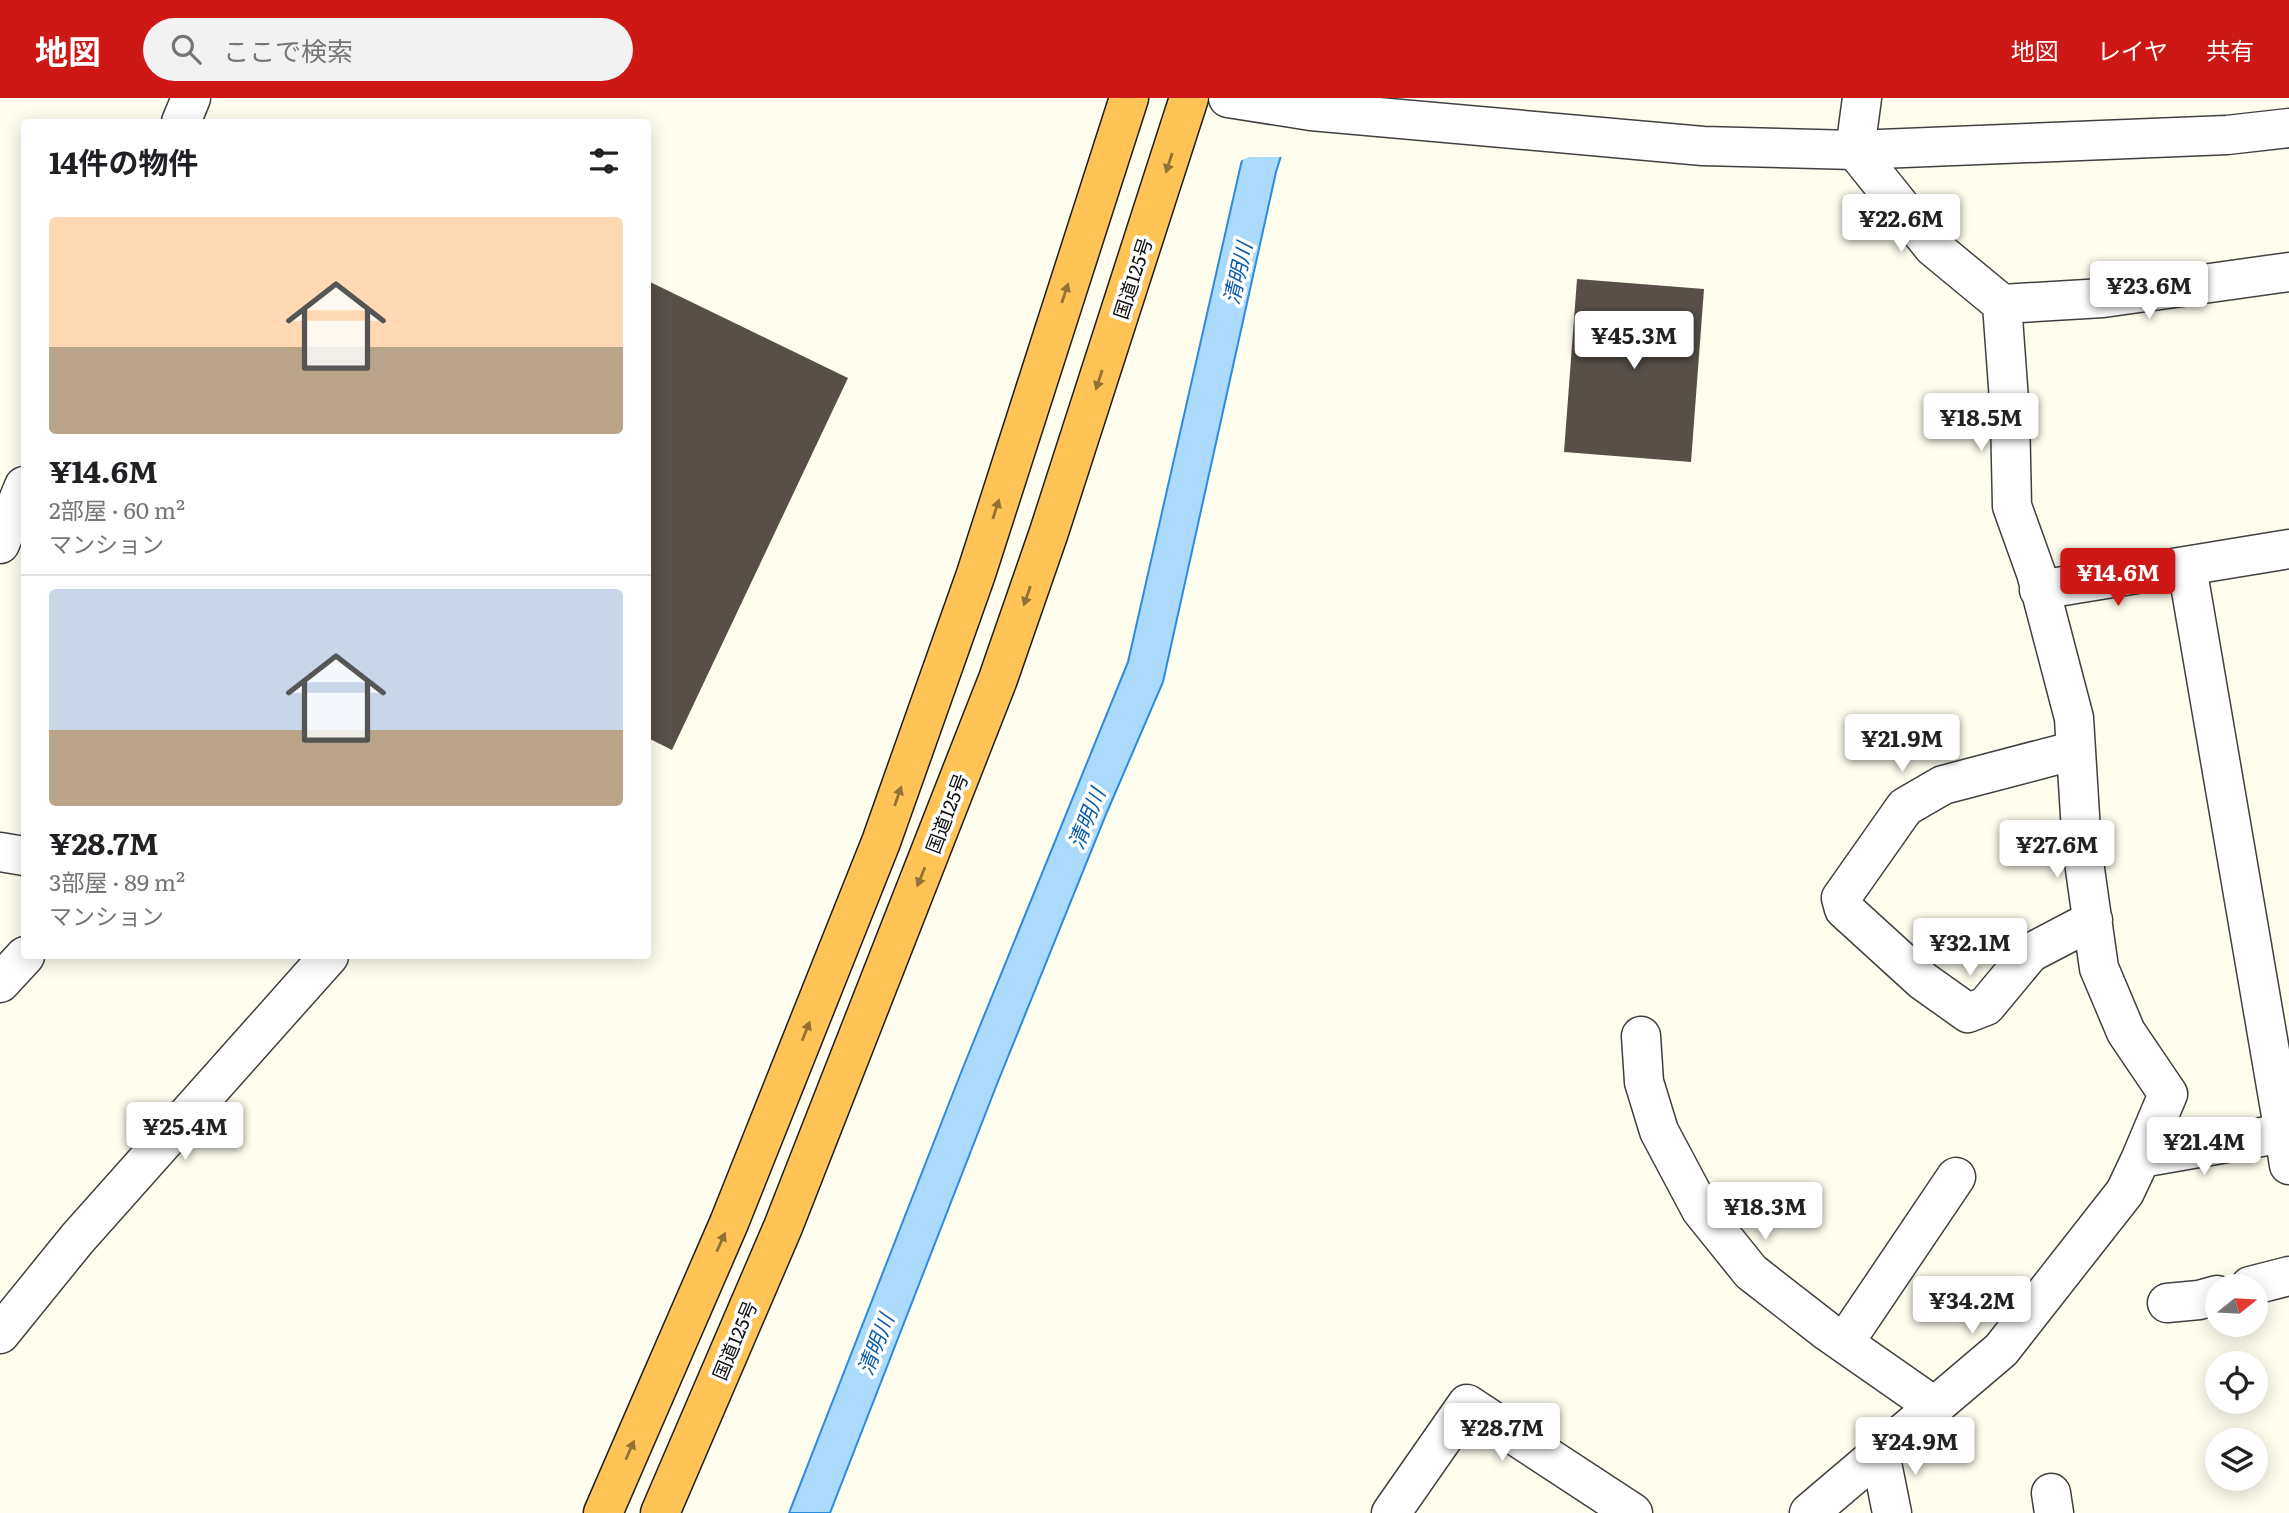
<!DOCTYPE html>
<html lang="ja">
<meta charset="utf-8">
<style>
:root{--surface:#fff;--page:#f2f2f2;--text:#202124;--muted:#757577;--line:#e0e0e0;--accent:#cd1816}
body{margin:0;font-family:Literata,"Noto Sans JP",serif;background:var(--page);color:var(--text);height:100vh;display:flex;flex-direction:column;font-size:26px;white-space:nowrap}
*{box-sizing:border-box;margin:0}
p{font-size:23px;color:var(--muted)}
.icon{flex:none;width:38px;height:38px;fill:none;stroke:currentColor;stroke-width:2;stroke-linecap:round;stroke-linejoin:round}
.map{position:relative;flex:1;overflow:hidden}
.side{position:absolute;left:21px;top:21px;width:630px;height:840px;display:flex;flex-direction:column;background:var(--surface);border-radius:7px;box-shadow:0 4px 18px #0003}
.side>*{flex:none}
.needle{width:46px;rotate:72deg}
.buttons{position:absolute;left:2205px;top:1176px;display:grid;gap:14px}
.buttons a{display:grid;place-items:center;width:63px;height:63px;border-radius:50%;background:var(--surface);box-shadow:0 4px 18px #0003;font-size:35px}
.price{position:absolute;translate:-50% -60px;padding:0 16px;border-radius:7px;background:#fff;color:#222;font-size:23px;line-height:46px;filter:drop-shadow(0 2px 4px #0008)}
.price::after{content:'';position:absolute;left:50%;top:42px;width:21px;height:16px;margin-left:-10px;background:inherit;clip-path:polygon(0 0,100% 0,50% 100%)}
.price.current{background:var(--accent);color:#fff}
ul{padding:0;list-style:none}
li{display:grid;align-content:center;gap:14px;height:371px;padding:0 28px}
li+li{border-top:2px solid var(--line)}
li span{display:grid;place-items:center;height:217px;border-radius:7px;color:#555}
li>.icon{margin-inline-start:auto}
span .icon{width:126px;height:126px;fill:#fffc;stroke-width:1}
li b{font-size:30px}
h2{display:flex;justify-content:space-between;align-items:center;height:84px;padding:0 28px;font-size:30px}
header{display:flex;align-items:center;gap:42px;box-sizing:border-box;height:98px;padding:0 35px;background:var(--accent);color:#fff}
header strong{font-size:33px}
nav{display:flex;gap:38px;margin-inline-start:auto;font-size:24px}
.search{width:490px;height:63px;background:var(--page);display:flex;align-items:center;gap:18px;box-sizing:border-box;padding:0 24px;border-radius:38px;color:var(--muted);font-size:26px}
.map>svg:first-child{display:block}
.water{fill:#acdafd;stroke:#2b8bdc;stroke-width:2}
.pier{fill:#fffdee}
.building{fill:#574f48}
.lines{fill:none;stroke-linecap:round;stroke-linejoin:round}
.minor-casing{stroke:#404040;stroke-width:41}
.tertiary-casing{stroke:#404040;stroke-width:41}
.trunk-casing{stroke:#1e1e1e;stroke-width:41}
.minor{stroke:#fff;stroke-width:38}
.tertiary{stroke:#fff;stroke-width:38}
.trunk{stroke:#ffc455;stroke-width:38}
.oneway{fill:#927235}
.labels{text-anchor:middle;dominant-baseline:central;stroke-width:7;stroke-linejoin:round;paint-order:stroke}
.street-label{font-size:19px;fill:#0d0d0d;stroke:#fff}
.water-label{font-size:21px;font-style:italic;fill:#095cad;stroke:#fff}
</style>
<header>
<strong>地図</strong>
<div class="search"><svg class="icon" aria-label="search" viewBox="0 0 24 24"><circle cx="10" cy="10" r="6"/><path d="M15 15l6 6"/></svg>ここで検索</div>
<nav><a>地図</a><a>レイヤ</a><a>共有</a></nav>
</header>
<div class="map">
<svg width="2289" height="1415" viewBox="0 0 2289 1415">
<rect width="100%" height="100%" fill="#fffdee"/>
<path class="water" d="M1261,0H1299L1276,74L1163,584L1107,714L997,986L830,1415H789L962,972L1128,564L1241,66Z"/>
<path class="pier" d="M1257,0H1302L1284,59H1249L1238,64Z"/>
<path class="building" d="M1577,181L1704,191L1691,364L1564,354Z
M648,183L848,280L672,652L648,640Z"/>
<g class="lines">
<g class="minor-casing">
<path id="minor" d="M1862,0L1855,52L1933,149L2002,206L2103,200L2289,174
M181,24L191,0
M0,446L24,388
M2187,469L2284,1035
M2039,492L2289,451
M2076,652L1943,687L1905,709L1841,800L1844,811L1923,883L1968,915L1986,908L2030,855L2093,822
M0,754L24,758
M0,885L25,858
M1641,938L1644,984L1659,1033L1701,1112L1751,1174L1828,1234L1934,1308
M2141,1060L2284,1035L2289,1067
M2250,1188L2289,1178
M2167,1205L2199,1202L2217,1197
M0,1236L77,1141L329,858
M1844,1245L1956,1079
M1880,1355L1892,1415
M2051,1395L2054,1415
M1391,1415L1467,1306L1633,1415
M1809,1415L2001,1252L2125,1094L2141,1060L2168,996L2126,934L2099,870L2082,750L2074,620L2036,475L2012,408L2010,316L2002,206"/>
</g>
<g class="tertiary-casing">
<path id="tertiary" d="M1228,0L1311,13L1703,48L1855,52L2227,37L2289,30"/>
</g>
<g class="trunk-casing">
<path id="trunk" d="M603,1415L729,1125L881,744L976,476L1129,0
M660,1415L783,1129L998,581L1049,434L1189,0"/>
</g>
<use href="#minor" class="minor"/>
<use href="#tertiary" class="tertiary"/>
<use href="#trunk" class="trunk"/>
</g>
<defs><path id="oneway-solid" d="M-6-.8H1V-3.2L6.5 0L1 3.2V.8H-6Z" transform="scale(1.75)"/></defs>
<g class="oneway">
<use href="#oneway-solid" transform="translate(1169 65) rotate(108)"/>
<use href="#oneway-solid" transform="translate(1065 195) rotate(-72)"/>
<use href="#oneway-solid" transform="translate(1099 282) rotate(108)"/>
<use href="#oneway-solid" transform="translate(996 411) rotate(-72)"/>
<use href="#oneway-solid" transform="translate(1027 498) rotate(109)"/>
<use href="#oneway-solid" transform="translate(898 698) rotate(-71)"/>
<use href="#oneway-solid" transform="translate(921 779) rotate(112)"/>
<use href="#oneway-solid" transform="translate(806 933) rotate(-68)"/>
<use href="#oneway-solid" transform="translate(721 1144) rotate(-66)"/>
<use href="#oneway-solid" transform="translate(630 1352) rotate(-66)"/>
</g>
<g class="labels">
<g class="street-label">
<text transform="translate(1132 180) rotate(-72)">国道125号</text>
<text transform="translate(946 715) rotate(-69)">国道125号</text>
<text transform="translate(734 1242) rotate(-67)">国道125号</text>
</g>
<g class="water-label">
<text transform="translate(1236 175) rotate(-77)">清明川</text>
<text transform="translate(1085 720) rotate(-68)">清明川</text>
<text transform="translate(874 1246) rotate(-69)">清明川</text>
</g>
</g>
</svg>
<div class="buttons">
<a><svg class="needle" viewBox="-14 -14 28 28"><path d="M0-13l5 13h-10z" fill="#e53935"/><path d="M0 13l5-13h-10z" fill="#757577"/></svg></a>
<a><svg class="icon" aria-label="locate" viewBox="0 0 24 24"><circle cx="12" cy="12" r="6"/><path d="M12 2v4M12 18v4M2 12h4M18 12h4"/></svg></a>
<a><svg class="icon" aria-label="layers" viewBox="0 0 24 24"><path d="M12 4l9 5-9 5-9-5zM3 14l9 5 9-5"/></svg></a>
</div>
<b class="price" style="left:1901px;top:156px">¥22.6M</b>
<b class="price" style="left:2149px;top:223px">¥23.6M</b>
<b class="price" style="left:1634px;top:273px">¥45.3M</b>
<b class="price" style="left:1981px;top:355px">¥18.5M</b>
<b class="price current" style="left:2118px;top:510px">¥14.6M</b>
<b class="price" style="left:1902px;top:676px">¥21.9M</b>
<b class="price" style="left:2057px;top:782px">¥27.6M</b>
<b class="price" style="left:1970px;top:880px">¥32.1M</b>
<b class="price" style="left:185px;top:1064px">¥25.4M</b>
<b class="price" style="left:2204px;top:1079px">¥21.4M</b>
<b class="price" style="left:1765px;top:1144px">¥18.3M</b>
<b class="price" style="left:1972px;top:1238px">¥34.2M</b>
<b class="price" style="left:1502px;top:1365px">¥28.7M</b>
<b class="price" style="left:1915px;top:1379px">¥24.9M</b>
<section class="side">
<h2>14件の物件<svg class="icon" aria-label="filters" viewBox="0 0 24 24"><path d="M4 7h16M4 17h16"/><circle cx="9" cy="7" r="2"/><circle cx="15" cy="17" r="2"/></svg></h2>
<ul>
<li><span style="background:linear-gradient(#ffd9b3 60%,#b9a48a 0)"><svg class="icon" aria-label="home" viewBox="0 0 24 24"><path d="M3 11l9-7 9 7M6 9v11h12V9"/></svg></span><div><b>¥14.6M</b><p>2部屋 · 60 m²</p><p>マンション</p></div></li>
<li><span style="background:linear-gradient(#c9d6e8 65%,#b9a48a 0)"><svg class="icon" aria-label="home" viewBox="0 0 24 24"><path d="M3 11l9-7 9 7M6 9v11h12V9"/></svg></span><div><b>¥28.7M</b><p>3部屋 · 89 m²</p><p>マンション</p></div></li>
</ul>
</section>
</div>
